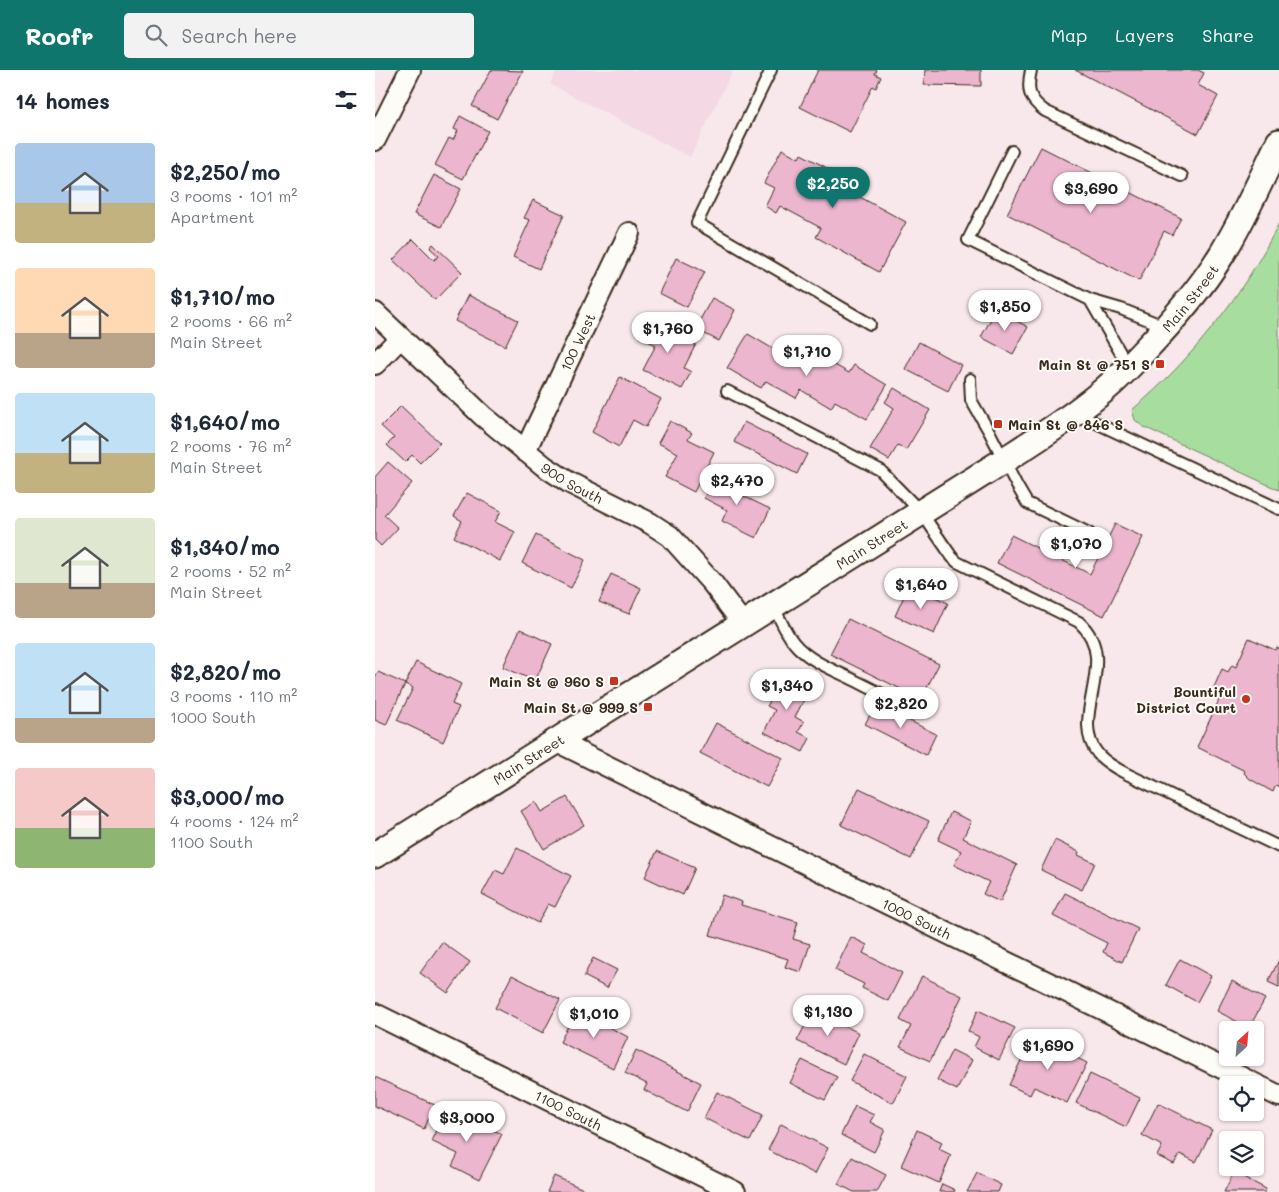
<!DOCTYPE html>
<meta charset="utf-8">
<style>
:root{--surface:#fff;--page:#f2f2f3;--text:#1f2937;--muted:#747a83;--accent:#0f766e}
body{margin:0;font-family:Mali,sans-serif;background:var(--page);color:var(--text);height:100vh;display:flex;flex-direction:column;font-size:19px;white-space:nowrap}
*{box-sizing:border-box;margin:0}
p{font-size:16px;color:var(--muted)}
.icon{flex:none;width:28px;height:28px;fill:none;stroke:currentColor;stroke-width:2;stroke-linecap:round;stroke-linejoin:round}
.map{position:relative;flex:1;overflow:hidden}
.sheet{display:flex;flex-direction:column;background:var(--surface);width:375px}
.sheet>*{flex:none}
.needle{width:32px;rotate:26deg}
.tools{position:absolute;left:844px;top:951px;display:grid;gap:10px}
.tools a{display:grid;place-items:center;width:45px;height:45px;border-radius:5px;background:var(--surface);box-shadow:0 1px 4px #0004;font-size:25px}
.price{position:absolute;translate:-50% -42px;padding:0 11px;border-radius:18px;background:#fff;color:#222;font-size:16px;line-height:32px;filter:drop-shadow(0 1px 2px #0008)}
.price::after{content:'';position:absolute;left:50%;top:30px;width:15px;height:11px;margin-left:-8px;background:inherit;clip-path:polygon(0 0,100% 0,50% 100%)}
.price.on{background:var(--accent);color:#fff}
ul{padding:0;list-style:none}
li{display:flex;align-items:center;gap:15px;height:125px;padding:0 15px}
li span{display:grid;place-items:center;flex:none;width:140px;height:100px;border-radius:5px;color:#555}
li>.icon{margin-inline-start:auto}
span .icon{width:60px;height:60px;fill:#fffc;stroke-width:1}
li b{font-size:21px}
h2{display:flex;justify-content:space-between;align-items:center;height:60px;padding:0 15px;font-size:21px}
header{display:flex;align-items:center;gap:30px;box-sizing:border-box;height:70px;padding:0 25px;background:var(--accent);color:#fff}
header strong{font-size:24px}
nav{display:flex;gap:28px;margin-inline-start:auto;font-size:18px}
.search{width:350px;height:45px;background:var(--page);display:flex;align-items:center;gap:12px;box-sizing:border-box;padding:0 18px;border-radius:5px;color:var(--muted);font-size:19px}
main{display:flex;flex:1;min-height:0}
.map>svg:first-child{display:block}
.built{fill:#f4d8e3}
.green{fill:#a8dda0;stroke:#72845f}
.building{fill:#ecb6cf;stroke:#3b2a1e}
.lines{fill:none;stroke-linecap:round;stroke-linejoin:round}
.service-casing{stroke:#3b2a1e;stroke-width:14}
.minor-casing{stroke:#3b2a1e;stroke-width:24}
.tertiary-casing{stroke:#3b2a1e;stroke-width:29}
.service{stroke:#fdfcf7;stroke-width:10}
.minor{stroke:#fdfcf7;stroke-width:20}
.tertiary{stroke:#fdfcf7;stroke-width:25}
.poi-dot{fill:#c8321e;stroke:#fdfcf7;stroke-width:2}
.labels{text-anchor:middle;dominant-baseline:central;stroke-width:4;stroke-linejoin:round;paint-order:stroke}
.street-label{font-size:14px;fill:#3b2a1e;stroke:#fdfcf7}
.poi-label{font-size:14px;font-weight:bold;fill:#3b2a1e;stroke:#fdfcf7;text-anchor:end}
</style>
<header>
<strong>Roofr</strong>
<div class="search"><svg class="icon" aria-label="search" viewBox="0 0 24 24"><circle cx="10" cy="10" r="6"/><path d="M15 15l6 6"/></svg>Search here</div>
<nav><a>Map</a><a>Layers</a><a>Share</a></nav>
</header>
<main>
<section class="sheet">
<h2>14 homes<svg class="icon" aria-label="filters" viewBox="0 0 24 24"><path d="M4 7h16M4 17h16"/><circle cx="9" cy="7" r="2"/><circle cx="15" cy="17" r="2"/></svg></h2>
<ul>
<li><span style="background:linear-gradient(#a9c7e8 60%,#c2b280 0)"><svg class="icon" aria-label="home" viewBox="0 0 24 24"><path d="M3 11l9-7 9 7M6 9v11h12V9"/></svg></span><div><b>$2,250/mo</b><p>3 rooms · 101 m²</p><p>Apartment</p></div></li>
<li><span style="background:linear-gradient(#ffd9b3 65%,#b9a48a 0)"><svg class="icon" aria-label="home" viewBox="0 0 24 24"><path d="M3 11l9-7 9 7M6 9v11h12V9"/></svg></span><div><b>$1,710/mo</b><p>2 rooms · 66 m²</p><p>Main Street</p></div></li>
<li><span style="background:linear-gradient(#bfe0f5 60%,#c2b280 0)"><svg class="icon" aria-label="home" viewBox="0 0 24 24"><path d="M3 11l9-7 9 7M6 9v11h12V9"/></svg></span><div><b>$1,640/mo</b><p>2 rooms · 76 m²</p><p>Main Street</p></div></li>
<li><span style="background:linear-gradient(#dfe7d0 65%,#b9a48a 0)"><svg class="icon" aria-label="home" viewBox="0 0 24 24"><path d="M3 11l9-7 9 7M6 9v11h12V9"/></svg></span><div><b>$1,340/mo</b><p>2 rooms · 52 m²</p><p>Main Street</p></div></li>
<li><span style="background:linear-gradient(#bfe0f5 75%,#b9a48a 0)"><svg class="icon" aria-label="home" viewBox="0 0 24 24"><path d="M3 11l9-7 9 7M6 9v11h12V9"/></svg></span><div><b>$2,820/mo</b><p>3 rooms · 110 m²</p><p>1000 South</p></div></li>
<li><span style="background:linear-gradient(#f6c9c9 60%,#8fb573 0)"><svg class="icon" aria-label="home" viewBox="0 0 24 24"><path d="M3 11l9-7 9 7M6 9v11h12V9"/></svg></span><div><b>$3,000/mo</b><p>4 rooms · 124 m²</p><p>1100 South</p></div></li>
</ul>
</section>
<div class="map">
<svg width="904" height="1122" viewBox="0 0 904 1122">
<rect width="100%" height="100%" fill="#f8e7eb"/>
<filter id="ink" filterUnits="userSpaceOnUse"><feTurbulence type="fractalNoise" baseFrequency=".02" numOctaves="2"/><feDisplacementMap in="SourceGraphic" scale="10" xChannelSelector="R" yChannelSelector="G"/><feConvolveMatrix kernelMatrix="1 2 1 2 8 2 1 2 1" color-interpolation-filters="sRGB"/></filter>
<g filter="url(#ink)">
<path class="built" d="M182,0H358L315,87L175,14Z"/>
<path class="green" d="M904,153V420L767,356L760,350L757,340C815,292 871,221 904,153Z"/>
<path class="building" d="M116,0L148,1L122,49L97,36Z
M443,0H502L500,4L506,7L501,18L498,16L475,62L425,37Z
M550,0H606V16L549,15Z
M700,0H823L829,3L823,15L843,26L823,64Z
M85,46L113,61L88,109L60,95L74,68L78,70L83,61L79,59Z
M666,77L806,148L797,165L789,161L764,211L632,144Z
M407,79L424,88L426,84L471,108L469,112L485,121L483,126L531,152L504,202L441,167L446,158L405,136L401,143L390,136L399,118L389,113Z
M59,105L86,119L66,157L39,144Z
M158,130L189,145L164,199L138,187L155,150L149,148Z
M38,169L59,190L64,186L55,178L58,174L87,202L60,230L18,190Z
M301,188L330,202L312,237L284,223Z
M93,225L143,250L130,276L80,251Z
M337,228L360,240L344,271L320,259Z
M621,240L653,257L638,284L606,267Z
M273,249L321,274L309,298L316,302L307,319L268,300L281,275L264,267Z
M373,264L405,283L409,275L439,293L444,286L474,303L479,295L512,315L492,349L460,331L456,338L426,320L421,328L391,311L386,318L352,298Z
M544,272L586,295L573,321L530,299Z
M245,307L286,329L271,357L258,350L244,377L217,362Z
M519,318L555,340L531,380L523,375L514,390L495,379L519,338L510,332Z
M26,336L65,373L45,393L37,385L30,392L12,375L19,368L6,356Z
M295,351L317,363L313,369L339,382L319,422L290,407L303,383L283,373Z
M369,352L432,384L422,404L359,372Z
M13,392L37,413L9,445L23,458L6,476L0,470V407Z
M342,402L365,413L360,422L395,439L381,468L347,451L352,440L329,428Z
M92,423L126,441L120,452L140,462L125,491L79,467L87,451L79,446Z
M740,454L768,467L729,546L622,493L636,465L715,504Z
M161,465L210,490L196,518L147,493Z
M236,504L266,518L254,544L224,532Z
M534,515L573,533L559,564L520,546Z
M473,549L564,594L546,629L455,584Z
M145,559L177,574L160,611L128,597Z
M874,568L900,580L902,577L904,578V717L901,715L898,722L875,709L869,703L870,701L822,677L845,628L836,624L847,599L853,602L857,595L861,597Z
M41,592L86,614L77,634L84,637L68,672L22,650L38,618L30,614Z
M401,600L435,618L420,647L429,652L423,662L435,668L428,682L389,662L400,640L392,636L399,625L391,620Z
M3,602L30,614L11,655L0,650V607Z
M501,634L561,664L551,685L490,654Z
M341,653L408,688L392,717L325,683Z
M484,718L554,751L536,789L466,755Z
M192,727L209,755L169,779L146,741L161,732L167,742Z
M576,742L596,751L588,768L642,795L625,832L608,824L614,812L579,795L586,781L563,770Z
M680,770L704,782L703,785L720,793L707,820L666,800Z
M142,778L196,806L180,837L173,834L163,853L107,824L120,800L129,804Z
M282,781L320,798L308,825L270,807Z
M690,823L763,859L747,892L728,882L732,873L678,846Z
M347,825L367,832L366,835L423,852L418,869L435,874L426,902L410,897L413,889L335,865Z
M476,867L492,875L488,883L527,903L513,931L487,918L489,914L460,900Z
M67,872L95,892L73,923L45,903Z
M218,888L242,900L232,918L209,906Z
M805,889L836,906L822,932L791,915Z
M904,890V917L893,912Z
M137,905L185,930L168,963L120,938Z
M547,906L587,926L555,991L525,977L536,956L525,950Z
M857,911L890,929L874,958L842,941Z
M201,940L253,967L238,998L185,972Z
M438,940L484,963L469,994L422,971Z
M603,940L640,958L624,990L599,977L604,967L593,961Z
M658,966L712,993L692,1033L659,1017L655,1025L634,1015Z
M261,980L326,1013L312,1042L269,1020L272,1014L250,1003Z
M577,980L597,990L582,1020L562,1010Z
M489,984L532,1006L518,1033L475,1011Z
M427,990L462,1007L450,1030L415,1013Z
M715,1004L765,1028L751,1057L701,1033Z
M0,1007L60,1035L49,1059L0,1036Z
M342,1022L388,1045L375,1071L329,1048Z
M783,1033L837,1060L821,1092L805,1084L799,1094L782,1086L787,1076L767,1065Z
M480,1036L499,1045L495,1052L510,1060L499,1082L466,1065Z
M71,1040L104,1056L105,1054L127,1064L104,1110L77,1096L83,1084L56,1071Z
M406,1054L453,1078L440,1104L393,1080Z
M542,1060L567,1072L564,1079L576,1085L564,1113L526,1096Z
M477,1087L511,1105L502,1122H479L463,1114Z
M859,1102L891,1119L890,1122H849Z
M602,1103L626,1115L623,1122H592Z
M179,1106L215,1122H172Z
M567,1114L580,1120L579,1122H564Z"/>
<g class="lines">
<g class="service-casing">
<path id="service" d="M396,0L322,153L495,254
M656,0C652,19 653,29 670,41L807,106
M637,81L593,170L715,230L746,239L791,257
M715,230L753,296
M595,309L596,330L615,363L642,416L652,433L714,463
M352,321L505,400L546,442L577,487L582,492L704,552C747,591 692,647 723,684C731,693 742,699 752,704L904,777
M700,343L904,439
M398,536C405,548 410,562 419,573C433,590 456,599 475,608C495,618 514,628 534,637"/>
</g>
<g class="minor-casing">
<g id="minor">
<path d="M0,70L35,0"/>
<path id="s1" d="M0,243L108,346L169,396L195,413L275,453L295,466L338,514L368,554"/>
<path d="M0,294L25,268"/>
<path id="s2" d="M150,381L254,163"/>
<path id="s3" d="M181,671L904,1026"/>
<path id="s4" d="M0,944L360,1122"/>
</g>
</g>
<g class="tertiary-casing">
<g id="tertiary">
<path id="s5" d="M0,785L628,391C662,369 697,347 728,321C741,310 754,297 766,284C796,253 824,221 847,184C869,148 886,110 904,72"/>
</g>
</g>
<use href="#service" class="service"/>
<use href="#minor" class="minor"/>
<use href="#tertiary" class="tertiary"/>
</g>
</g>
<g class="poi-dot">
<rect x="780" y="289" width="10" height="10" rx="2.5"/>
<rect x="618" y="349" width="10" height="10" rx="2.5"/>
<rect x="234" y="606" width="10" height="10" rx="2.5"/>
<circle cx="871" cy="629" r="5"/>
<rect x="268" y="632" width="10" height="10" rx="2.5"/>
</g>
<g class="labels">
<g class="street-label">
<text stroke="none"><textPath href="#s5" startOffset="991">Main Street</textPath></text>
<text stroke="none"><textPath href="#s2" startOffset="121">100 West</textPath></text>
<text stroke="none"><textPath href="#s1" startOffset="261">900 South</textPath></text>
<text stroke="none"><textPath href="#s5" startOffset="586">Main Street</textPath></text>
<text stroke="none"><textPath href="#s5" startOffset="181">Main Street</textPath></text>
<text stroke="none"><textPath href="#s3" startOffset="402">1000 South</textPath></text>
<text stroke="none"><textPath href="#s4" startOffset="216">1100 South</textPath></text>
</g>
<g class="poi-label">
<text x="775" y="294">Main St @ 751 S</text>
<text x="633" y="354" text-anchor="start">Main St @ 846 S</text>
<text x="229" y="611">Main St @ 960 S</text>
<text x="861" y="621">Bountiful<tspan x="861" dy="16">District Court</tspan></text>
<text x="263" y="637">Main St @ 999 S</text>
</g>
</g>
</svg>
<div class="tools">
<a><svg class="needle" viewBox="-14 -14 28 28"><path d="M0-13l5 13h-10z" fill="#e53935"/><path d="M0 13l5-13h-10z" fill="#747a83"/></svg></a>
<a><svg class="icon" aria-label="locate" viewBox="0 0 24 24"><circle cx="12" cy="12" r="6"/><path d="M12 2v4M12 18v4M2 12h4M18 12h4"/></svg></a>
<a><svg class="icon" aria-label="layers" viewBox="0 0 24 24"><path d="M12 4l9 5-9 5-9-5zM3 14l9 5 9-5"/></svg></a>
</div>
<b class="price on" style="left:458px;top:139px">$2,250</b>
<b class="price" style="left:716px;top:144px">$3,690</b>
<b class="price" style="left:630px;top:262px">$1,850</b>
<b class="price" style="left:293px;top:284px">$1,760</b>
<b class="price" style="left:432px;top:307px">$1,710</b>
<b class="price" style="left:362px;top:436px">$2,470</b>
<b class="price" style="left:701px;top:499px">$1,070</b>
<b class="price" style="left:546px;top:540px">$1,640</b>
<b class="price" style="left:412px;top:641px">$1,340</b>
<b class="price" style="left:526px;top:659px">$2,820</b>
<b class="price" style="left:453px;top:967px">$1,130</b>
<b class="price" style="left:219px;top:969px">$1,010</b>
<b class="price" style="left:673px;top:1001px">$1,690</b>
<b class="price" style="left:92px;top:1073px">$3,000</b>
</div>
</main>
